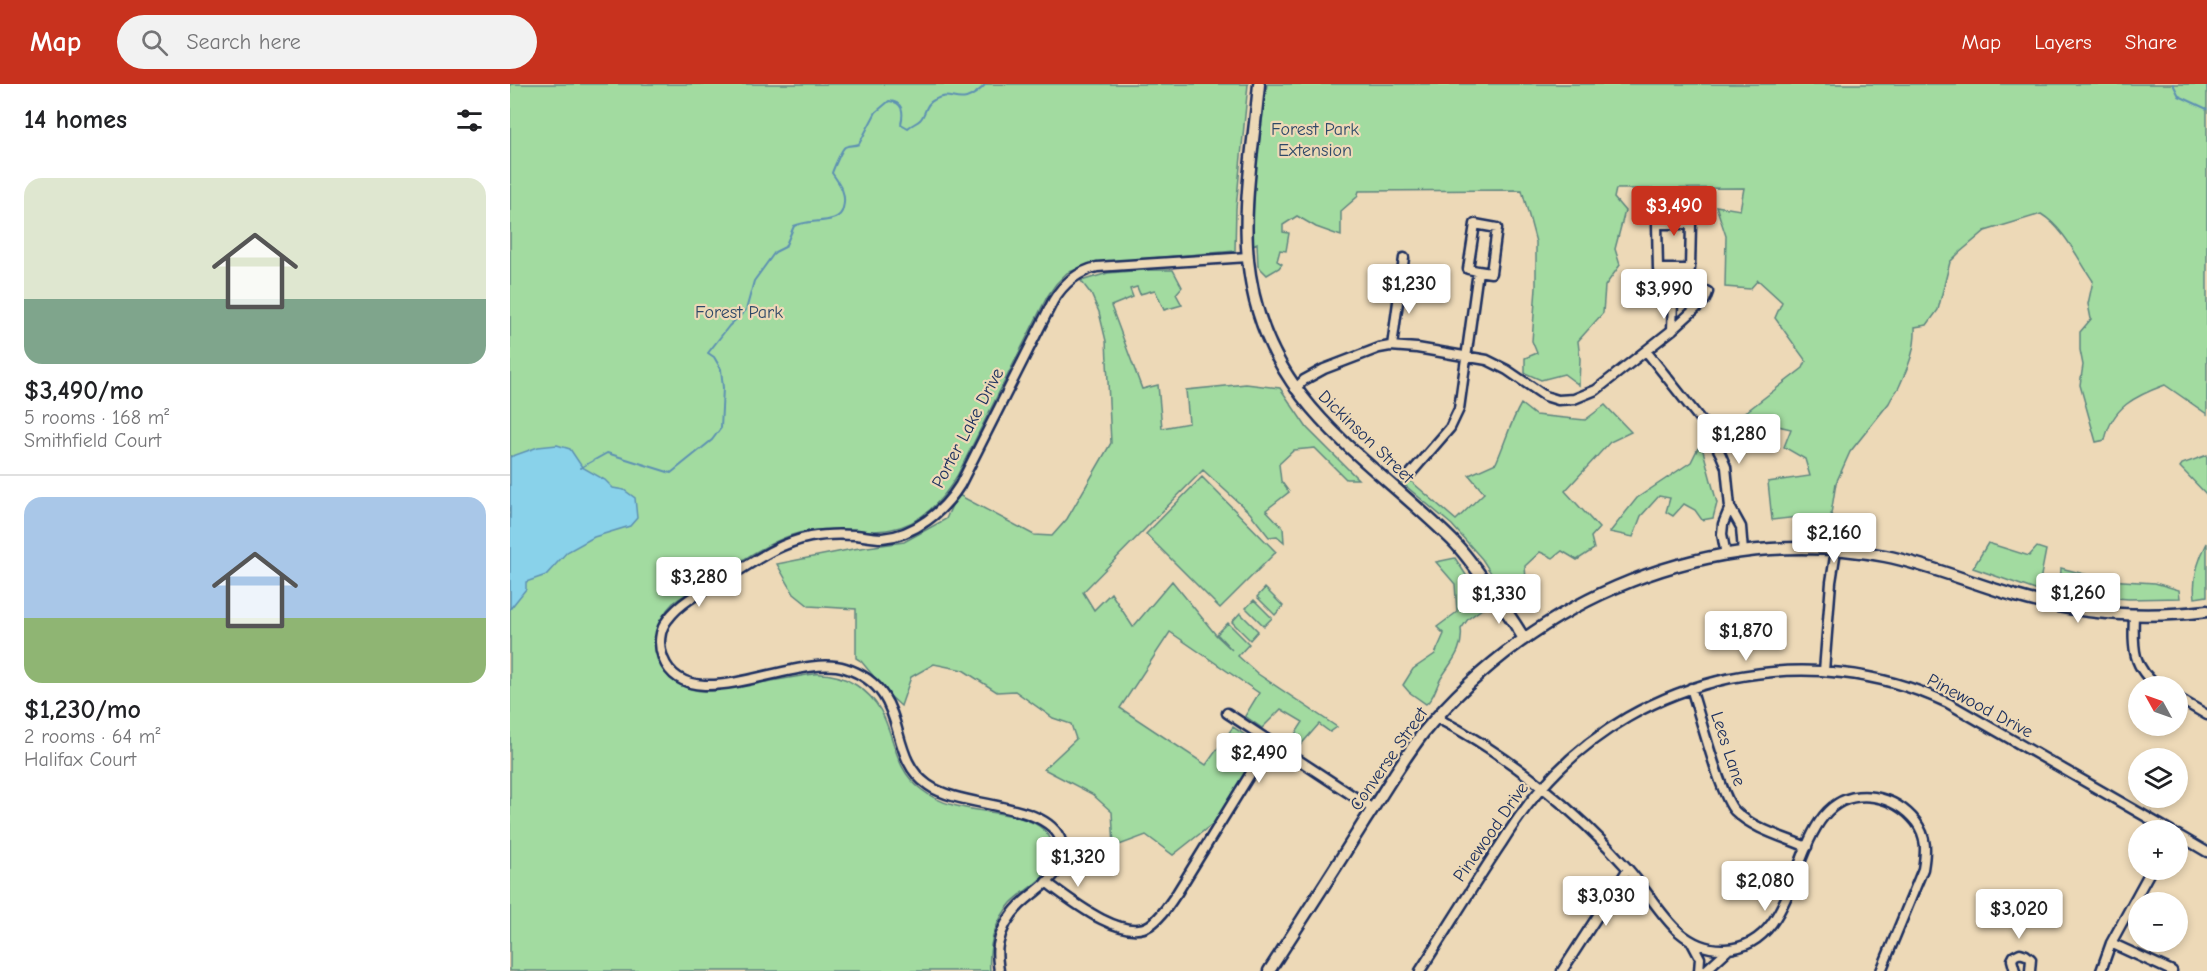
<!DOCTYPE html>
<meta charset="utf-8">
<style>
:root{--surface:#fff;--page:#f2f2f2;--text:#202124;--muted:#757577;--line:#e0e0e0;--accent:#c8321e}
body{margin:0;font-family:"Comic Neue",sans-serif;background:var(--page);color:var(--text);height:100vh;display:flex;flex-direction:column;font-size:22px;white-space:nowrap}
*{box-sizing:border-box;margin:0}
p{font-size:20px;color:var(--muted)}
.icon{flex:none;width:33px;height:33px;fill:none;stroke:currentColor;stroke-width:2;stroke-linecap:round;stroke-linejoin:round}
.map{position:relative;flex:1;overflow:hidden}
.details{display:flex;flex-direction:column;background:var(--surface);width:510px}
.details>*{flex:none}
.needle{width:39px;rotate:310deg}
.controls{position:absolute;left:1618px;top:592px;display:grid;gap:12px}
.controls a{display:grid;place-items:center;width:60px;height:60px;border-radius:50%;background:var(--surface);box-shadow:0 3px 9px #0003;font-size:30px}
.price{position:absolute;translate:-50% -51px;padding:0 14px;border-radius:6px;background:#fff;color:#222;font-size:20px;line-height:39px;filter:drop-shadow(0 2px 3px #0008)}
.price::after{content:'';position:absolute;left:50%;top:36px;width:18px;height:14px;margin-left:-9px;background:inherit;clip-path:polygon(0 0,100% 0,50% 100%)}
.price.current{background:var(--accent);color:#fff}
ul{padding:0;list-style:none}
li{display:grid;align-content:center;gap:12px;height:318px;padding:0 24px}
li+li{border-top:2px solid var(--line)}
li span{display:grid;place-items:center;height:186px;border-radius:18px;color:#555}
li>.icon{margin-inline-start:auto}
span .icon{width:108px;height:108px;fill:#fffc;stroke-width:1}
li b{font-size:26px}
h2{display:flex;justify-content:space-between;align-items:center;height:72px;padding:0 24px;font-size:26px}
header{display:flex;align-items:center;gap:36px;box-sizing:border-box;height:84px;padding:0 30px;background:var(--accent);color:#fff}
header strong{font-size:28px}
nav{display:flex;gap:33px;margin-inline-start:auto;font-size:21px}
.search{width:420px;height:54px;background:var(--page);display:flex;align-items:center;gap:15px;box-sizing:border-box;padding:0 21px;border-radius:33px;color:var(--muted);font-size:22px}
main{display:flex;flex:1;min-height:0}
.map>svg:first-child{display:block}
.green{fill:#a2dba0;stroke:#5e857f;stroke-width:1.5}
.water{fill:#89d2ea;stroke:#5d91b2;stroke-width:1.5}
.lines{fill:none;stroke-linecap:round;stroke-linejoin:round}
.stream{stroke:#5d91b2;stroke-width:2}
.minor-casing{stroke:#1b2f5e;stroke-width:13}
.major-casing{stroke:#1b2f5e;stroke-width:15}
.minor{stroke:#edd9b7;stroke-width:8}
.major{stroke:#edd9b7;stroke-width:10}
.labels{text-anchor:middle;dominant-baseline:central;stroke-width:4.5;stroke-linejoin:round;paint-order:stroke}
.park-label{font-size:18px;fill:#2f4968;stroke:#edd9b7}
.street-label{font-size:18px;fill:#1b2f5e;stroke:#edd9b7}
</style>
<header>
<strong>Map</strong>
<div class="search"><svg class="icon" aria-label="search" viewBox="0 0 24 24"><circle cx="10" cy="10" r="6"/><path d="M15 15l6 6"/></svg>Search here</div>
<nav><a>Map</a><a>Layers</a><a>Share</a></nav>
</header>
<main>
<section class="details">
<h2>14 homes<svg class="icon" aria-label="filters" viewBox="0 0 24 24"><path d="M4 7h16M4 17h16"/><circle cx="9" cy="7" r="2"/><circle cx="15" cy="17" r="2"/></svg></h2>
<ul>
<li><span style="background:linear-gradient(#dfe7d0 65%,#7fa58c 0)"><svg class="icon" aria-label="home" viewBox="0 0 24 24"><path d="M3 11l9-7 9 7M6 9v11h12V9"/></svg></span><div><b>$3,490/mo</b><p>5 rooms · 168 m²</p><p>Smithfield Court</p></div></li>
<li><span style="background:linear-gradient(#a9c7e8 65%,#8fb573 0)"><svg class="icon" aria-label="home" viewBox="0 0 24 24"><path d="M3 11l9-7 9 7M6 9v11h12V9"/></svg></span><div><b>$1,230/mo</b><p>2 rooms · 64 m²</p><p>Halifax Court</p></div></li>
</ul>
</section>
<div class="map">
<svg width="1697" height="887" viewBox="0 0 1697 887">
<rect width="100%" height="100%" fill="#edd9b7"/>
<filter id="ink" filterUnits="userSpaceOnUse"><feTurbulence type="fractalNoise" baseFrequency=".0167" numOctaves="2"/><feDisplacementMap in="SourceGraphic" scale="12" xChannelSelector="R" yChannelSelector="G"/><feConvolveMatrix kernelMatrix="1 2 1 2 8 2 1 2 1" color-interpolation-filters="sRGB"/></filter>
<g filter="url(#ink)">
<path class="green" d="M0,0H738L726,124L725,167L583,179L557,189L546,200L537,213L447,392C433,416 411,440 382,445C348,452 318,439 282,451C263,457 246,468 229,478C207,491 184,504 163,519C127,555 149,610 201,607L303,590C319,589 332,592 346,601C391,629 373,677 412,706C446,733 495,722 529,742C537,747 542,756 544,765C548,791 516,803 501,819C484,839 478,862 480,887H0Z
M757,0H1697V330L1655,301C1625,312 1602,323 1595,356L1586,358L1570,301L1573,281L1570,266V248L1581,235L1578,220L1583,197C1568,175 1554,144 1531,130L1475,147L1449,169L1440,178L1428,226L1417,241L1405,243C1406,266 1398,283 1389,303C1386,309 1382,312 1379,319L1340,368L1326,399L1321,430L1327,437L1319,449L1299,447L1297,432L1262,436L1258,398L1300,392L1295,375L1274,363L1281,345L1242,336L1221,345L1219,341L1293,284L1296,277L1265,234L1272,218L1248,196L1240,205L1215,203L1216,152L1206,122L1230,126L1234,104L1106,105L1104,114L1115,127L1105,165L1110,181L1095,202L1093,229L1068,257L1070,275L1069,301L1054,290L1031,296L1015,289V274L1027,269L1022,257L1026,204V158L1012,106L849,107L847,113L831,127V152L806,143L787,132L773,141V148L779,149L776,167L770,166L767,177L772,180L769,184L757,191L748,182L747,159L741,162L746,83Z
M634,186H663L672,203L666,210L672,221L654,226L645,206L630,210L627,203L620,205L623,213L601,222L632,305L648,301L652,344L679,339L676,306L736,300L770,304L797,344L848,395H836L805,364L784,366L769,380L771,397L779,408L756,426L773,444L774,458L767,452L759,453L740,429L693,386L573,508L584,526L601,509L623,543L662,497L706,551L722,566L707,550L718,539L739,560L728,572L748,590L827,643L820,648L809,640L787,665L778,661L793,638L771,625L752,644L735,632L749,609L660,548L610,624L696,681L723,643L752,662L706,737L663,771L636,751L604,763L602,728L582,710L534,685L566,655L561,640L543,634L505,607L487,608L453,586L424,580L401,593L391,622L379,611L351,577L346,574V525L299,522L284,510L267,480L343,465L394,458L436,435L447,410L524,451L542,452L557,435L601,359L596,257L589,228L581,210L571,197L598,189Z
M1011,320L1025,331L1075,336L1095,321L1121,348L1100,358L1055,407L1089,444L1081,453L1084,465L1067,476L1052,467L1043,474L1030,468L1015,482L1016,495L995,511L972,475L942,441L891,398L896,393L946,436L974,409L959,391L986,379C995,359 1000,339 1011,320Z
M1192,363L1207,419L1203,434L1192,436L1185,426L1174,420L1163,432L1156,428L1160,414L1149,412L1131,432L1123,453L1100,448L1127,414L1181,378L1188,364Z
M1697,371V411L1670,383L1672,380Z
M692,393L766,468L710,524L636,450Z
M1478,459L1519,472L1527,463L1536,466L1528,507L1463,484Z
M1697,459V512L1685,514C1682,494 1688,476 1697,459Z
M945,474L976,522L958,535L951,545C954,566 940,579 930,596C925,605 925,613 916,620L899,608L893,601L903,585L925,570L934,550L927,543L947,528L945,500L926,478Z
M1551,484L1597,496L1645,499L1669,506L1670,514L1618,515L1550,509Z
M755,504L773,522L765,531L747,513Z
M744,516L762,534L754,542L736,524Z
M730,529L748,547L740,556L722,538Z"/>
<path class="water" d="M47,361L60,365L72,383L95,396L103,404L114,406L125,414L127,434L120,442L84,453L57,468L36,491L16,498V505L0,525V373L28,363Z"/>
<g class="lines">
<path class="stream" d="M1663,0L1669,12L1697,25
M1697,1V3
M70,384L97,369L161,389L202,356L211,344L213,304L211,285L204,273L198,269L219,242L236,226L244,197L265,168L275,163L284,142C300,134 330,142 333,124C337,110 330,100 322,89C323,86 332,64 335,63C338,61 344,62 349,60L366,28L379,17C393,18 394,28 391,40L398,44C401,41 407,39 410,36C416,30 415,20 424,16C444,4 448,29 476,0"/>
<g class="minor-casing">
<path id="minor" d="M1147,140H1181L1180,185H1148Z
M1162,246L1164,185
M882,262L894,174
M1136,267L1197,344L1211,371L1216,383L1220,423L1213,440L1212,450L1216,471
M785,305L794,296L814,285L869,264L880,262L907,264L977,276L997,286L1035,312L1048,316L1064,315L1086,306L1162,246L1195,216L1198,208L1192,205L1163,206
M901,389L940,344L949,325L968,187L958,185L965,140L987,144L981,189L968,187
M1220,423L1231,443L1233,468
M1624,530C1623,562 1621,583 1649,603
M1314,587L1321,498L1326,466
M1181,604C1189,628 1211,714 1225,727C1243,745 1274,753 1297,763
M1668,614L1697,631
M717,629L863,725
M927,634C996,669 1067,727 1118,785C1135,804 1151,832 1169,848C1183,860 1197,866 1215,865C1303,862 1273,700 1364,713C1381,716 1395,724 1406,738C1417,753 1416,767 1413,785L1371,887
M1668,751L1697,768
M536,798C558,814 613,859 640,841C651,834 659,820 667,809L760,658
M1181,857L1190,874L1189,887
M1601,859L1662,887
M489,887C488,879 486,870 488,861C491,846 499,832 510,821C529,802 561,789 551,757C538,717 451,725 418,701C374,671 403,606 335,584C285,568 177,637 153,574C148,561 149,546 158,535C173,515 196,506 217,494C243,478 269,459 300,453C315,450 331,450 346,451C355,452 363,454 372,454C404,452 434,427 450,401L543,217C553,200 566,188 587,183L738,173
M910,887C937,845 963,802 991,760C1003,741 1016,722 1031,705C1131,589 1300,554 1438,619L1661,747
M1052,887L1118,785
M1195,887L1219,865
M1505,887L1502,876L1504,872L1510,869L1516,871L1521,875L1520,887
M1591,887L1601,859L1641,786"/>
</g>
<g class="major-casing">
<path id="major" d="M749,0C744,60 730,131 740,191C759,320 857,372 942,456C959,473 972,494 986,513C996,527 1006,540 1014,555
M759,887C791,837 823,788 854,738C874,708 892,676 914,648C1024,514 1202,438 1375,472C1420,481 1461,499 1506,512C1568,530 1633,535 1697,527"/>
</g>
<use href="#minor" class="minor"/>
<use href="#major" class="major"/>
</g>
</g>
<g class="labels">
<g class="park-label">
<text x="805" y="45">Forest Park<tspan x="805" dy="21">Extension</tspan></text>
<text x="229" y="228">Forest Park</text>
</g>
<g class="street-label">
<text transform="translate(458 344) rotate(-62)">Porter Lake Drive</text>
<text transform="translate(856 353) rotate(44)">Dickinson Street</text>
<text transform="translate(1470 622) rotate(28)">Pinewood Drive</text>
<text transform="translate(1218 665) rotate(72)">Lees Lane</text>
<text transform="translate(879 675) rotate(-55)">Converse Street</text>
<text transform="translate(981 748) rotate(-55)">Pinewood Drive</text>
</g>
</g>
</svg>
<div class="controls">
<a><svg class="needle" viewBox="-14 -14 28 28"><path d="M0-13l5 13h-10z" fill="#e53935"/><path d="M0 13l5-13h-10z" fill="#757577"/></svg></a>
<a><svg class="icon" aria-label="layers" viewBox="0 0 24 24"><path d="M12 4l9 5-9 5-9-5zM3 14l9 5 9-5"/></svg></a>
<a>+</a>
<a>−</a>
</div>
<b class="price current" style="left:1164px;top:153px">$3,490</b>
<b class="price" style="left:899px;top:231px">$1,230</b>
<b class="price" style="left:1154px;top:236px">$3,990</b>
<b class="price" style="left:1229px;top:381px">$1,280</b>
<b class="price" style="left:1324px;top:480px">$2,160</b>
<b class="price" style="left:189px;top:524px">$3,280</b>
<b class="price" style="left:1568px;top:540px">$1,260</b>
<b class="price" style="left:989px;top:541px">$1,330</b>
<b class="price" style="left:1236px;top:578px">$1,870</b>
<b class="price" style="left:749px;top:700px">$2,490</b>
<b class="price" style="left:568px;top:804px">$1,320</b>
<b class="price" style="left:1255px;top:828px">$2,080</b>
<b class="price" style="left:1096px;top:843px">$3,030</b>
<b class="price" style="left:1509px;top:856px">$3,020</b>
</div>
</main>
